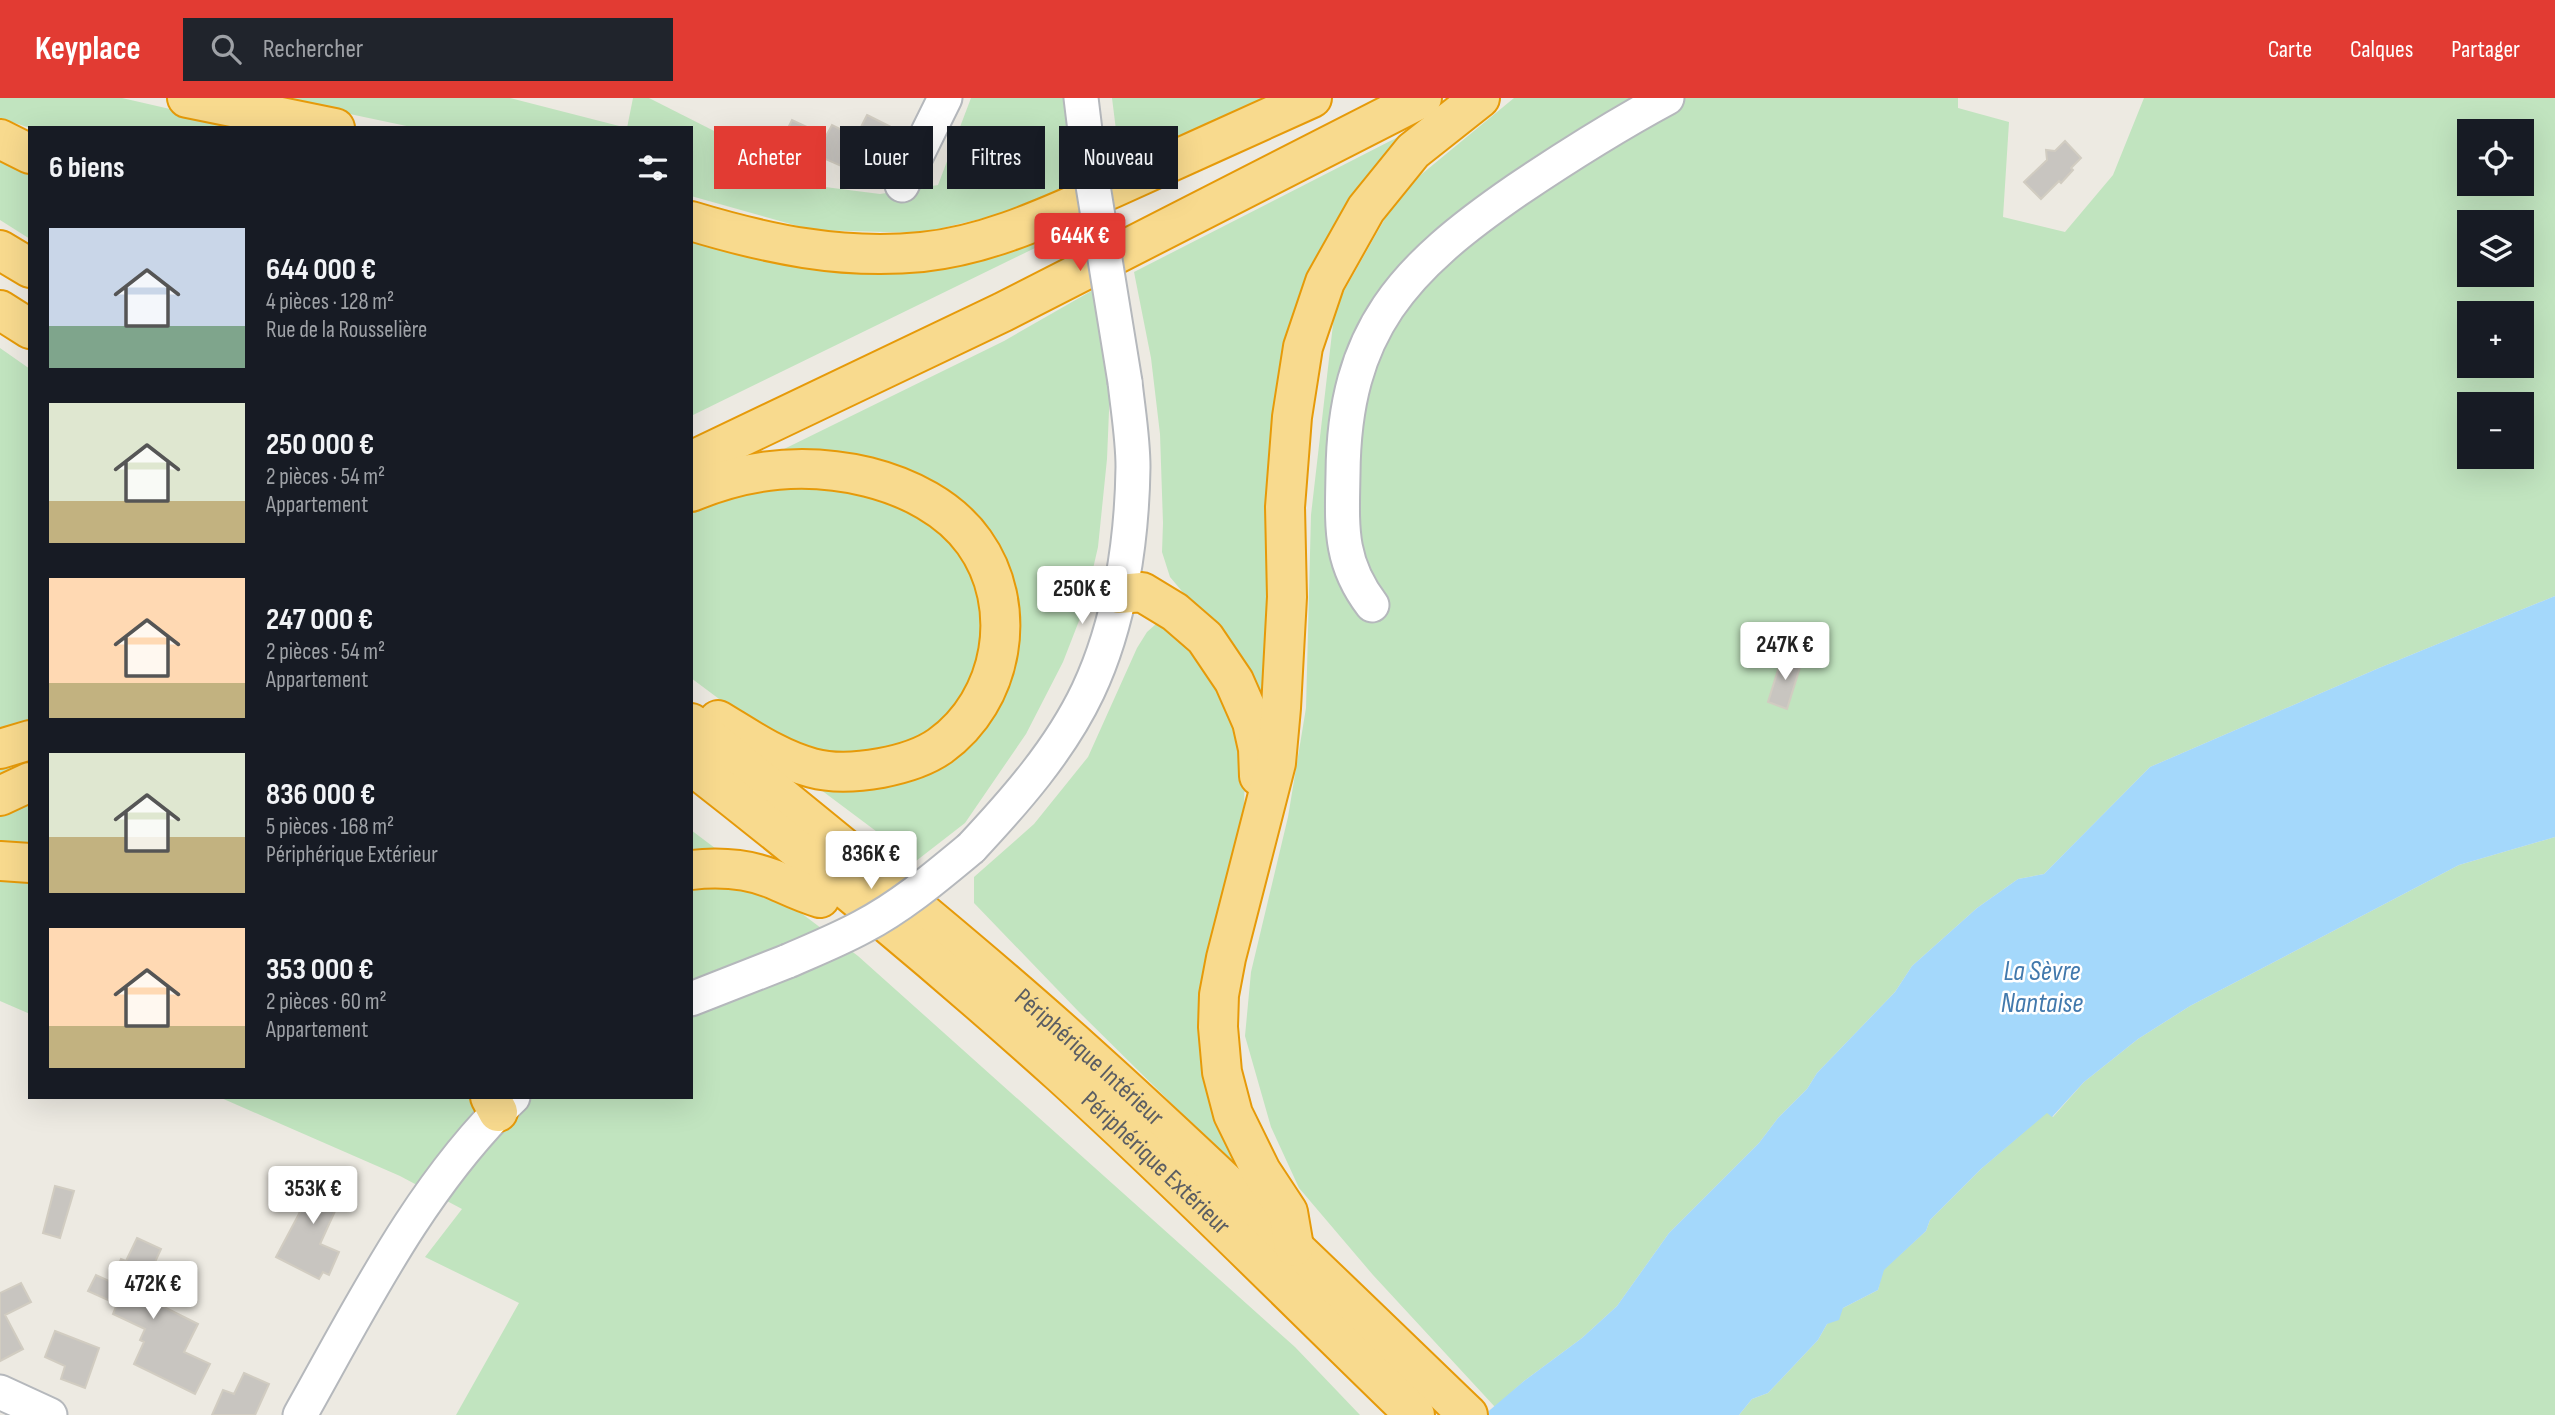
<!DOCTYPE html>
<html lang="fr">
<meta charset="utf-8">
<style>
:root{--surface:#171b24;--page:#20242c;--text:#f1f3f6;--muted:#9ea1a6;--accent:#e23b33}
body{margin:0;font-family:"Sofia Sans Condensed",sans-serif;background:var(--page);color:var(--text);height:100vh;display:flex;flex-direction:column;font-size:26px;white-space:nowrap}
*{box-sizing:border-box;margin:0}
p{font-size:23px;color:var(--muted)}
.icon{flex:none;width:38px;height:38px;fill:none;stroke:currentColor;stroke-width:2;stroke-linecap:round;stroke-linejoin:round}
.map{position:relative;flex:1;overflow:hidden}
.side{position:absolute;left:28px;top:28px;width:665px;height:973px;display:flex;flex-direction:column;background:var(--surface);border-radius:0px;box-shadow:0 7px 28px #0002}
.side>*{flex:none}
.banner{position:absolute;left:714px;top:28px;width:665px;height:63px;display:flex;gap:14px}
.tools{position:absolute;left:2457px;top:21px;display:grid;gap:14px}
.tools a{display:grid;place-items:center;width:77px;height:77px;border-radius:0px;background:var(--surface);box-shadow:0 7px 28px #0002;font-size:35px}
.price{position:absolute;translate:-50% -60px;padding:0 16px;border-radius:7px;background:#fff;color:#222;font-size:23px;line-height:46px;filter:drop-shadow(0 2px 4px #0008)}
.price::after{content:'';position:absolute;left:50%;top:42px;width:21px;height:16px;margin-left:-10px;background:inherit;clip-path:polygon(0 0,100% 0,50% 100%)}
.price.selected{background:var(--accent);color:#fff}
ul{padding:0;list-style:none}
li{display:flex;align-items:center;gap:21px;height:175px;padding:0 21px}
li span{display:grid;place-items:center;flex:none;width:196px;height:140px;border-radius:0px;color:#555}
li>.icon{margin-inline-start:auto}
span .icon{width:84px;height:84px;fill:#fffc;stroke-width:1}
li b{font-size:30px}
h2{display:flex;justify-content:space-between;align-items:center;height:84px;padding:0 21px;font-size:30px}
.tag{padding:0 24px;border-radius:0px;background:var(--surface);box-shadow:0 7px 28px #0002;font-size:24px;line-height:63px}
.tag.selected{background:var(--accent);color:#fff}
header{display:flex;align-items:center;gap:42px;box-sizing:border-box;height:98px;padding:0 35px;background:var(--accent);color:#fff}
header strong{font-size:33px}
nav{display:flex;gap:38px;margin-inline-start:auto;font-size:24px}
.search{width:490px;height:63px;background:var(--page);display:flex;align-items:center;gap:18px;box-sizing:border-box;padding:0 24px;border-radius:0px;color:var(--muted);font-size:26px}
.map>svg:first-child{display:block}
.green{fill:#c1e4bf;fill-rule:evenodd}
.water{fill:#a4d8fb}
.building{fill:#c8c5c0;stroke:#d1ccc1;stroke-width:2}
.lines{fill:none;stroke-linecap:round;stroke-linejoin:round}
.minor-casing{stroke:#b5b8bc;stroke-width:37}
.highway-casing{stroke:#e69a09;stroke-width:42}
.minor{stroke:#fff;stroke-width:33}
.highway{stroke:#f8da8e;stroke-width:38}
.minor-bridge-casing{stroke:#b5b8bc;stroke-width:37;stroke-linecap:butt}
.minor-bridge{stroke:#fff;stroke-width:33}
.labels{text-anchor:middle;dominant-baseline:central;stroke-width:5;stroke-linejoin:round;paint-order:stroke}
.street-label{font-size:26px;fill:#5b5e63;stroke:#fff}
.water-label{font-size:28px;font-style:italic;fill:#4279ad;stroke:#fff}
</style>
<header>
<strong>Keyplace</strong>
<div class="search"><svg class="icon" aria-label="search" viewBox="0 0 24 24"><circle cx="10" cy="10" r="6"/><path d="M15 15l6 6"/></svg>Rechercher</div>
<nav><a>Carte</a><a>Calques</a><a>Partager</a></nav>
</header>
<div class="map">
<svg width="2555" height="1317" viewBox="0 0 2555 1317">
<rect width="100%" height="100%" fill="#edeae2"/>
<path class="green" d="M0,0H122L253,30H30L0,20Z
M274,0H510L627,30L633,0H649L825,89L880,96L938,87L971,0H1065L1076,92L1026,110L921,135L812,132L691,98V30H416Z
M1112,0H1270L1128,67L1118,48Z
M1514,0H1958V10L2009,24L2003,119L2065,134L2113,77L2144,0H2555V498L2379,570L2150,669L2044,776L2018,781L1977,810L1912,868L1895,894L1817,975L1807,991L1778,1020L1759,1045L1669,1135L1617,1208L1582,1240L1524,1283L1495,1309L1373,1177L1299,1090L1271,1029L1245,938L1251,874L1288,719L1306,610L1311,417L1335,209L1400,94ZM2469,33H2522V86H2469ZM2469,124H2522V177H2469ZM2469,215H2522V268H2469ZM2469,306H2522V359H2469Z
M1398,39L1397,46L1316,167L1267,614L1223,542L1170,479L1162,454L1163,425L1160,336L1151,260L1134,174Z
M0,54L30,70V141L0,122Z
M1075,125L1076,130L691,318V141L787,166Z
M1093,192L1110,289L1107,361L1098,449L1084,510L1063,564L1026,636L965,725L916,763L813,686L874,691L923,674L990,624L1008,569L964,413L780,353L1004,243Z
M0,250L30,271V916L0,903Z
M763,388L864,393L922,418L975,472L985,512L977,590L948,625L901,654L850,660L778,645L691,580V407Z
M1156,526L1170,530L1210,572L1245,653L1244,720L1224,799L1244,1060L1237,1070L1079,914L974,805V779L1034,726L1088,659L1137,550L1147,534Z
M691,732L858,858L1295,1249L1360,1317H456L519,1205L425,1159L462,1111L400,1078L219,999H691Z
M2555,739V1317H1739L1752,1301L1768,1295L1818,1242L1827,1226L1843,1210L1878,1192L1883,1172L1926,1133L1930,1122L1981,1071L2047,1014L2053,1019L2084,984L2138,941L2190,908L2459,767Z"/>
<path class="water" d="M2555,498V739L2459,767L2190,908L2138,941L2084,984L2052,1019L2047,1015L1981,1071L1930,1122L1926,1133L1884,1172L1878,1192L1843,1210L1839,1222L1827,1226L1818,1242L1768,1295L1752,1301L1739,1317H1484L1524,1283L1582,1240L1617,1208L1669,1135L1759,1045L1778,1020L1807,991L1817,975L1895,894L1912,868L1977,810L2018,781L2044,776L2150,669L2379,570Z"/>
<path class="building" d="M867,17L897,32L875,74L851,63L848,71L819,58L811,73L775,56L792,22L826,38L832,27L856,39Z
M2065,43L2081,60L2071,70L2073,72L2061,85L2059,83L2041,101L2024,84L2047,62L2046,52L2055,53Z
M1783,556L1802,563L1787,611L1768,604Z
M308,1072L346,1089L320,1146L339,1154L329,1177L323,1174L319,1181L276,1159L300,1114L291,1110Z
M55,1088L74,1093L60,1140L43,1135Z
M137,1140L161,1151L140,1197L198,1226L184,1254L210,1266L195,1296L134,1266L144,1244L140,1242L145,1231L113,1216L117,1206L88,1193L96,1177L111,1184L121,1161L126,1163Z
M21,1185L31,1204L5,1217L23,1251L0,1263V1195Z
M55,1233L99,1250L85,1290L61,1281L65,1268L45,1259Z
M244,1275L269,1286L255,1317H212L223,1292L234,1296Z"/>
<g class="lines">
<g class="minor-casing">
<path id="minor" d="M1081,0L1088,57
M902,87L945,0
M1372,507C1339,464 1342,429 1343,376C1344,232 1404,170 1517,92C1566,59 1615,28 1667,0
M971,750C1015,703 1060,652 1088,593C1120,525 1132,443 1133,369C1133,341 1128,312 1125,284
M691,901L788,863
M0,1294L50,1317
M300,1317C362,1207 421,1087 513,999"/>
</g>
<g class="highway-casing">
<g id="highway">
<path d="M187,0L335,30"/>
<path d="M0,41L30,56"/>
<path d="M691,123C767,146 842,162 922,154C990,147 1051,117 1113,90C1179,60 1246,30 1312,0"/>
<path d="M0,152L30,170"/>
<path d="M0,212L30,231"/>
<path d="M691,363L1003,214L1422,0"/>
<path d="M691,394C749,370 806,364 868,379C908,389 950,410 974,444C1020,508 1004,602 940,648C923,660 902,666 881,670C859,674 834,676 812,670C778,661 748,640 718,622"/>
<path d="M1119,496L1142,494L1175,514L1205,540L1234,583L1252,624L1258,651L1259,678"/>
<path id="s1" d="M691,625C819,730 949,833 1072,943C1207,1064 1337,1191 1468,1317"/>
<path d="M0,651L30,642"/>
<path id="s2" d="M691,667C818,766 942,869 1061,976C1182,1086 1297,1203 1415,1317"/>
<path d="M0,698L30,684"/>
<path d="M0,763L30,765"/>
<path d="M691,772C718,769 748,771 773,781C789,788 803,795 820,800"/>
<path d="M490,999L498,1014"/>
<path d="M1294,1149L1288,1114L1261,1073L1233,1016L1222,974L1218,929L1219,897L1226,860L1276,665L1281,610L1287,499L1285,409L1292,319L1303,249L1325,184L1366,111L1413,53L1480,0"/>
</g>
</g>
<use href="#minor" class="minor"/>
<use href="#highway" class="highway"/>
<g class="minor-bridge-casing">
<path id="minor-bridge" d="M1088,57L1125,284
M788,863C813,852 838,842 862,829C902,808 936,779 971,750"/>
</g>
<use href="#minor-bridge" class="minor-bridge"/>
</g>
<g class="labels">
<g class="street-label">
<text stroke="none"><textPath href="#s1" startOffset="520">Périphérique Intérieur</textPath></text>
<text stroke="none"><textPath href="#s2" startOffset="612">Périphérique Extérieur</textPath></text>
</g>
<g class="water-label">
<text x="2042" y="873">La Sèvre<tspan x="2042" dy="32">Nantaise</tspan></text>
</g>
</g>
</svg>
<div class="tools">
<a><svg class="icon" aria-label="locate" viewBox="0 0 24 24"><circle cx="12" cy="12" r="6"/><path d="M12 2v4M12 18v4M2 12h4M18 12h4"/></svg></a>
<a><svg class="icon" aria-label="layers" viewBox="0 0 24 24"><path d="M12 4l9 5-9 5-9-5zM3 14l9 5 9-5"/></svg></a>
<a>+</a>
<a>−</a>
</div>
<b class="price selected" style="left:1080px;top:175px">644K €</b>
<b class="price" style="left:1082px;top:528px">250K €</b>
<b class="price" style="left:1785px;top:584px">247K €</b>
<b class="price" style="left:871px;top:793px">836K €</b>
<b class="price" style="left:313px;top:1128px">353K €</b>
<b class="price" style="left:153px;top:1223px">472K €</b>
<div class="banner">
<a class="tag selected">Acheter</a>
<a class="tag">Louer</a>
<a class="tag">Filtres</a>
<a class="tag">Nouveau</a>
</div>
<section class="side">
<h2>6 biens<svg class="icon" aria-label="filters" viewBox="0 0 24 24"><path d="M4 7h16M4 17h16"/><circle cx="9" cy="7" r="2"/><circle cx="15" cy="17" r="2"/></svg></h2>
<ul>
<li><span style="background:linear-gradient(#c9d6e8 70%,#7fa58c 0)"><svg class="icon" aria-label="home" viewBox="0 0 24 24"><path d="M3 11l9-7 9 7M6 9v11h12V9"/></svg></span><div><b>644 000 €</b><p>4 pièces · 128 m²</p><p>Rue de la Rousselière</p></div></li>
<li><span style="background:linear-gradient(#dfe7d0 70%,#c2b280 0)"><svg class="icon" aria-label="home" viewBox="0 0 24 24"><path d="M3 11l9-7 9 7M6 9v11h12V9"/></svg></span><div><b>250 000 €</b><p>2 pièces · 54 m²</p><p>Appartement</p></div></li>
<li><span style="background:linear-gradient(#ffd9b3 75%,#c2b280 0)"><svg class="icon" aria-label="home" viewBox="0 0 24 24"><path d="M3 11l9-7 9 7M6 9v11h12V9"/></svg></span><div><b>247 000 €</b><p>2 pièces · 54 m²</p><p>Appartement</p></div></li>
<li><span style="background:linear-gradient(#dfe7d0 60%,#c2b280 0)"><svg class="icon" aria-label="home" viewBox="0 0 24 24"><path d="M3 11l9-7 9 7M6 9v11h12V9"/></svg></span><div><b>836 000 €</b><p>5 pièces · 168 m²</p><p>Périphérique Extérieur</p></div></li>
<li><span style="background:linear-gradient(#ffd9b3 70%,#c2b280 0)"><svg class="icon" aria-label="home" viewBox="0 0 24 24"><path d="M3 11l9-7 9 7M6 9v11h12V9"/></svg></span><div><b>353 000 €</b><p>2 pièces · 60 m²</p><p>Appartement</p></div></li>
</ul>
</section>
</div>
